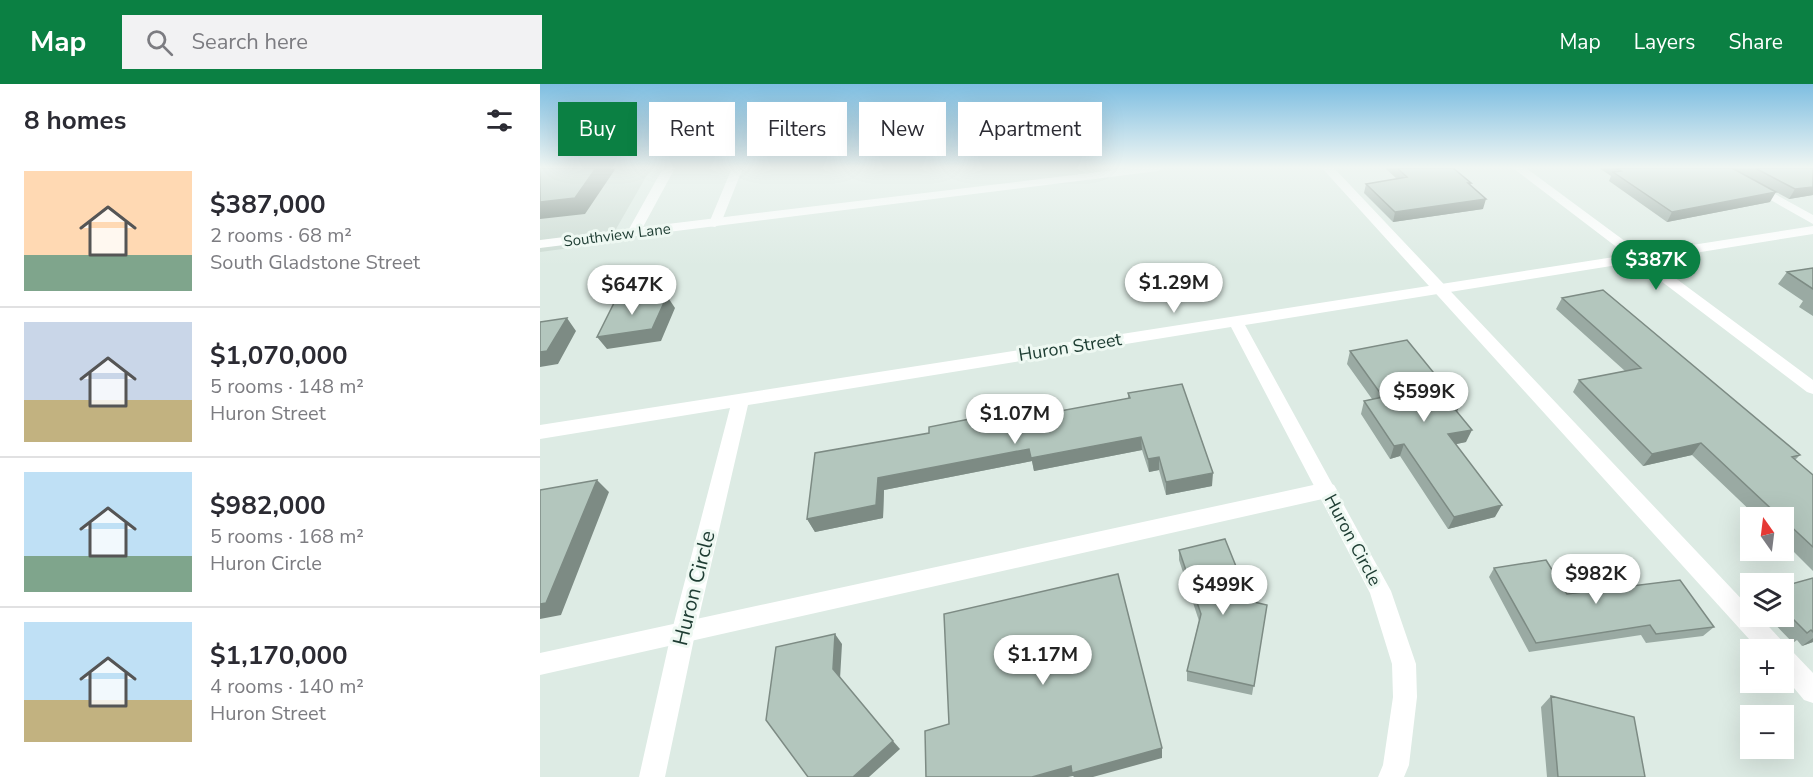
<!DOCTYPE html>
<meta charset="utf-8">
<style>
:root{--surface:#fff;--page:#f2f2f3;--text:#2b2b33;--muted:#7c7c81;--line:#e1e1e2;--accent:#0b8043}
body{margin:0;font-family:"Nunito Sans",sans-serif;background:var(--page);color:var(--text);height:100vh;display:flex;flex-direction:column;font-size:22px;white-space:nowrap}
*{box-sizing:border-box;margin:0}
p{font-size:20px;color:var(--muted)}
.icon{flex:none;width:33px;height:33px;fill:none;stroke:currentColor;stroke-width:2;stroke-linecap:round;stroke-linejoin:round}
.map{position:relative;flex:1;overflow:hidden}
.drawer{display:flex;flex-direction:column;background:var(--surface);width:540px}
.drawer>*{flex:none}
.hud{position:absolute;left:18px;top:18px;width:570px;height:54px;display:flex;gap:12px}
.needle{width:39px;rotate:346deg}
.controls{position:absolute;left:1200px;top:423px;display:grid;gap:12px}
.controls a{display:grid;place-items:center;width:54px;height:54px;border-radius:0px;background:var(--surface);box-shadow:0 6px 24px #0002;font-size:30px}
.price{position:absolute;translate:-50% -51px;padding:0 14px;border-radius:21px;background:#fff;color:#222;font-size:20px;line-height:39px;filter:drop-shadow(0 2px 3px #0008)}
.price::after{content:'';position:absolute;left:50%;top:36px;width:18px;height:14px;margin-left:-9px;background:inherit;clip-path:polygon(0 0,100% 0,50% 100%)}
.price.current{background:var(--accent);color:#fff}
ul{padding:0;list-style:none}
li{display:flex;align-items:center;gap:18px;height:150px;padding:0 24px}
li+li{border-top:2px solid var(--line)}
li span{display:grid;place-items:center;flex:none;width:168px;height:120px;border-radius:0px;color:#555}
li>.icon{margin-inline-start:auto}
span .icon{width:72px;height:72px;fill:#fffc;stroke-width:1}
li b{font-size:26px}
h2{display:flex;justify-content:space-between;align-items:center;height:72px;padding:0 24px;font-size:26px}
.tag{padding:0 21px;border-radius:0px;background:var(--surface);box-shadow:0 6px 24px #0002;font-size:21px;line-height:54px}
.tag.current{background:var(--accent);color:#fff}
header{display:flex;align-items:center;gap:36px;box-sizing:border-box;height:84px;padding:0 30px;background:var(--accent);color:#fff}
header strong{font-size:28px}
nav{display:flex;gap:33px;margin-inline-start:auto;font-size:21px}
.search{width:420px;height:54px;background:var(--page);display:flex;align-items:center;gap:15px;box-sizing:border-box;padding:0 21px;border-radius:0px;color:var(--muted);font-size:22px}
main{display:flex;flex:1;min-height:0}
.map>svg:first-child{display:block}
.built{fill:#ccdbd3}
.lines{fill:none;stroke-linecap:round;stroke-linejoin:round}
.service{fill:#fff;fill-rule:evenodd}
.minor{fill:#fff;fill-rule:evenodd}
.wall{fill:#9aaaa3}
.shaded-wall{fill:#7d8b84}
.building{fill:#b3c6bd;stroke:#7d8b84;stroke-width:1.5}
.labels{text-anchor:middle;dominant-baseline:central;stroke-width:6;stroke-linejoin:round;paint-order:stroke}
.far-street-label{font-size:15px;fill:#1d3c32;stroke:#eef8f2}
.street-label{font-size:18px;fill:#1d3c32;stroke:#eef8f2}
.near-street-label{font-size:21px;fill:#1d3c32;stroke:#eef8f2}
</style>
<header>
<strong>Map</strong>
<div class="search"><svg class="icon" aria-label="search" viewBox="0 0 24 24"><circle cx="10" cy="10" r="6"/><path d="M15 15l6 6"/></svg>Search here</div>
<nav><a>Map</a><a>Layers</a><a>Share</a></nav>
</header>
<main>
<section class="drawer">
<h2>8 homes<svg class="icon" aria-label="filters" viewBox="0 0 24 24"><path d="M4 7h16M4 17h16"/><circle cx="9" cy="7" r="2"/><circle cx="15" cy="17" r="2"/></svg></h2>
<ul>
<li><span style="background:linear-gradient(#ffd9b3 70%,#7fa58c 0)"><svg class="icon" aria-label="home" viewBox="0 0 24 24"><path d="M3 11l9-7 9 7M6 9v11h12V9"/></svg></span><div><b>$387,000</b><p>2 rooms · 68 m²</p><p>South Gladstone Street</p></div></li>
<li><span style="background:linear-gradient(#c9d6e8 65%,#c2b280 0)"><svg class="icon" aria-label="home" viewBox="0 0 24 24"><path d="M3 11l9-7 9 7M6 9v11h12V9"/></svg></span><div><b>$1,070,000</b><p>5 rooms · 148 m²</p><p>Huron Street</p></div></li>
<li><span style="background:linear-gradient(#bfe0f5 70%,#7fa58c 0)"><svg class="icon" aria-label="home" viewBox="0 0 24 24"><path d="M3 11l9-7 9 7M6 9v11h12V9"/></svg></span><div><b>$982,000</b><p>5 rooms · 168 m²</p><p>Huron Circle</p></div></li>
<li><span style="background:linear-gradient(#bfe0f5 65%,#c2b280 0)"><svg class="icon" aria-label="home" viewBox="0 0 24 24"><path d="M3 11l9-7 9 7M6 9v11h12V9"/></svg></span><div><b>$1,170,000</b><p>4 rooms · 140 m²</p><p>Huron Street</p></div></li>
</ul>
</section>
<div class="map">
<svg width="1273" height="693" viewBox="0 0 1273 693">
<rect width="100%" height="100%" fill="#ddebe4"/>
<path class="built" d="M0,84H111L68,159L0,168Z"/>
<g class="lines">
<path class="service" d="M192,84L202,86L181,139L175,143L170,142L169,139Z
M782,84H794L1210,524V532H1219L1243,558L1246,565L1252,567L1273,589V619L1264,616L1244,592V566H1219Z
M1174,84H1188L1273,131V140Z
M787,398L794,401L797,406L794,411L787,414L0,591V569Z"/>
<path class="minor" d="M123,84H135L103,143L591,84H624L618,87L0,164V156L89,145Z
M973,84H986L1101,169L1273,142V150L1111,176L1273,296V310L1267,308L1096,178L705,241L851,507L876,580L877,613L869,681L864,693H838L843,681L853,613L852,580L830,509L691,243L208,321L155,550L125,693H99L131,550L190,324L0,355V341L1087,171Z"/>
</g>
<path class="wall" d="M845,84H913L931,99L930,101L943,125L853,138L824,109L826,100L857,95Z
M1059,84H1192L1230,118L1127,138L1069,97L1071,92Z
M1192,84H1273V111L1249,115Z
M1273,184V232L1259,223L1263,217L1238,200L1247,188Z
M1022,214L1260,371L1255,376L1273,391V487L1244,458V434H1218L1152,371L1103,382L1033,308L1039,296L1085,287L1016,225Z
M810,267L917,327L926,358L916,360L955,433L908,445L860,372L850,375L821,330L824,317L832,315L807,280Z
M588,309L672,402L626,411L619,386L609,388L602,366L494,387L492,377L344,406L343,434L275,448L267,435L462,338L588,315Z
M639,466L710,517L727,521L712,611L647,597V587L659,537L639,476Z
M954,484L1027,510L1174,543L1163,552L1106,559L1101,551L989,568L949,493Z
M1273,494V558L1262,562L1257,556L1253,559L1227,532H1244V502Z
M1011,612L1105,693H1007L1001,623Z"/>
<path class="shaded-wall" d="M56,84H76L45,130L0,135V118Z
M1273,103V111L1249,115L1255,105Z
M1236,108L1230,118L1127,138L1132,128Z
M946,115L943,125L853,138L855,128Z
M127,212L135,224L121,257L67,265L57,253Z
M27,234L36,247L18,280L0,283V268Z
M920,321L914,334L913,323Z
M932,346L926,358L903,363L908,350Z
M601,353L602,366L494,387L492,377L344,406L343,434L275,448L267,435L338,394L489,365Z
M1161,359L1152,371L1103,382L1112,370Z
M864,360L860,372L850,375L854,362Z
M619,373V386L609,388L608,375Z
M673,389L672,402L626,411V398Z
M57,396L69,408L21,531L0,535V520Z
M962,421L955,433L908,445L914,433Z
M295,550L302,560L300,595L293,585Z
M1273,554V558L1262,562Z
M353,657L360,665L329,693H313Z
M622,664V674L553,693H534L533,692L528,693H492L531,682Z"/>
<path class="building" d="M0,84H56L35,114L0,118Z
M857,84H913L931,99H928L946,115L855,128L826,100L867,93Z
M1076,84H1192L1236,108L1132,128L1073,88L1081,87Z
M1215,84H1273V103L1255,105Z
M1273,184V205L1247,188Z
M1063,206L1260,371L1252,373L1273,391V463L1244,436V434H1241L1161,359L1112,370L1039,296L1101,284L1022,214Z
M127,212L112,245L57,253L74,219Z
M27,234L7,267L0,268V238Z
M867,256L920,321L913,323L932,346L908,350L962,421L914,433L864,360L854,362L824,317L843,313L810,267Z
M642,300L673,389L626,398L619,373L608,375L601,353L491,374L489,365L338,394L336,421L267,435L275,369L389,349V343L460,329L461,338L590,314L588,309Z
M57,396L6,519L0,520V406Z
M685,455L710,517L727,521L714,602L647,587L661,530L639,466Z
M1006,476L1027,510L1140,496L1174,543L1116,550L1110,541L996,559L954,484Z
M578,490L622,664L532,689L531,682L492,693H386L385,647L409,640L404,530Z
M1273,494V548L1271,546L1267,549L1244,526V502Z
M295,550L293,585L353,657L313,693H268L226,636L236,563Z
M1011,612L1094,633L1105,693H1018Z"/>
<linearGradient id="sky" x2="0" y2="1"><stop stop-color="#7ebee1"/><stop offset="0.46" stop-color="#f0f6f3"/><stop offset="1" stop-color="#f0f6f3" stop-opacity="0"/></linearGradient>
<rect width="1273" height="181" fill="url(#sky)"/>
<g class="labels">
<g class="far-street-label">
<text transform="translate(77 151) rotate(-7)">Southview Lane</text>
</g>
<g class="street-label">
<text transform="translate(530 263) rotate(-9)">Huron Street</text>
<text transform="translate(813 456) rotate(62)">Huron Circle</text>
</g>
<g class="near-street-label">
<text transform="translate(154 504) rotate(-76)">Huron Circle</text>
</g>
</g>
</svg>
<div class="controls">
<a><svg class="needle" viewBox="-14 -14 28 28"><path d="M0-13l5 13h-10z" fill="#e53935"/><path d="M0 13l5-13h-10z" fill="#7c7c81"/></svg></a>
<a><svg class="icon" aria-label="layers" viewBox="0 0 24 24"><path d="M12 4l9 5-9 5-9-5zM3 14l9 5 9-5"/></svg></a>
<a>+</a>
<a>−</a>
</div>
<b class="price current" style="left:1116px;top:207px">$387K</b>
<b class="price" style="left:634px;top:230px">$1.29M</b>
<b class="price" style="left:92px;top:232px">$647K</b>
<b class="price" style="left:884px;top:339px">$599K</b>
<b class="price" style="left:475px;top:361px">$1.07M</b>
<b class="price" style="left:1056px;top:521px">$982K</b>
<b class="price" style="left:683px;top:532px">$499K</b>
<b class="price" style="left:503px;top:602px">$1.17M</b>
<div class="hud">
<a class="tag current">Buy</a>
<a class="tag">Rent</a>
<a class="tag">Filters</a>
<a class="tag">New</a>
<a class="tag">Apartment</a>
</div>
</div>
</main>
